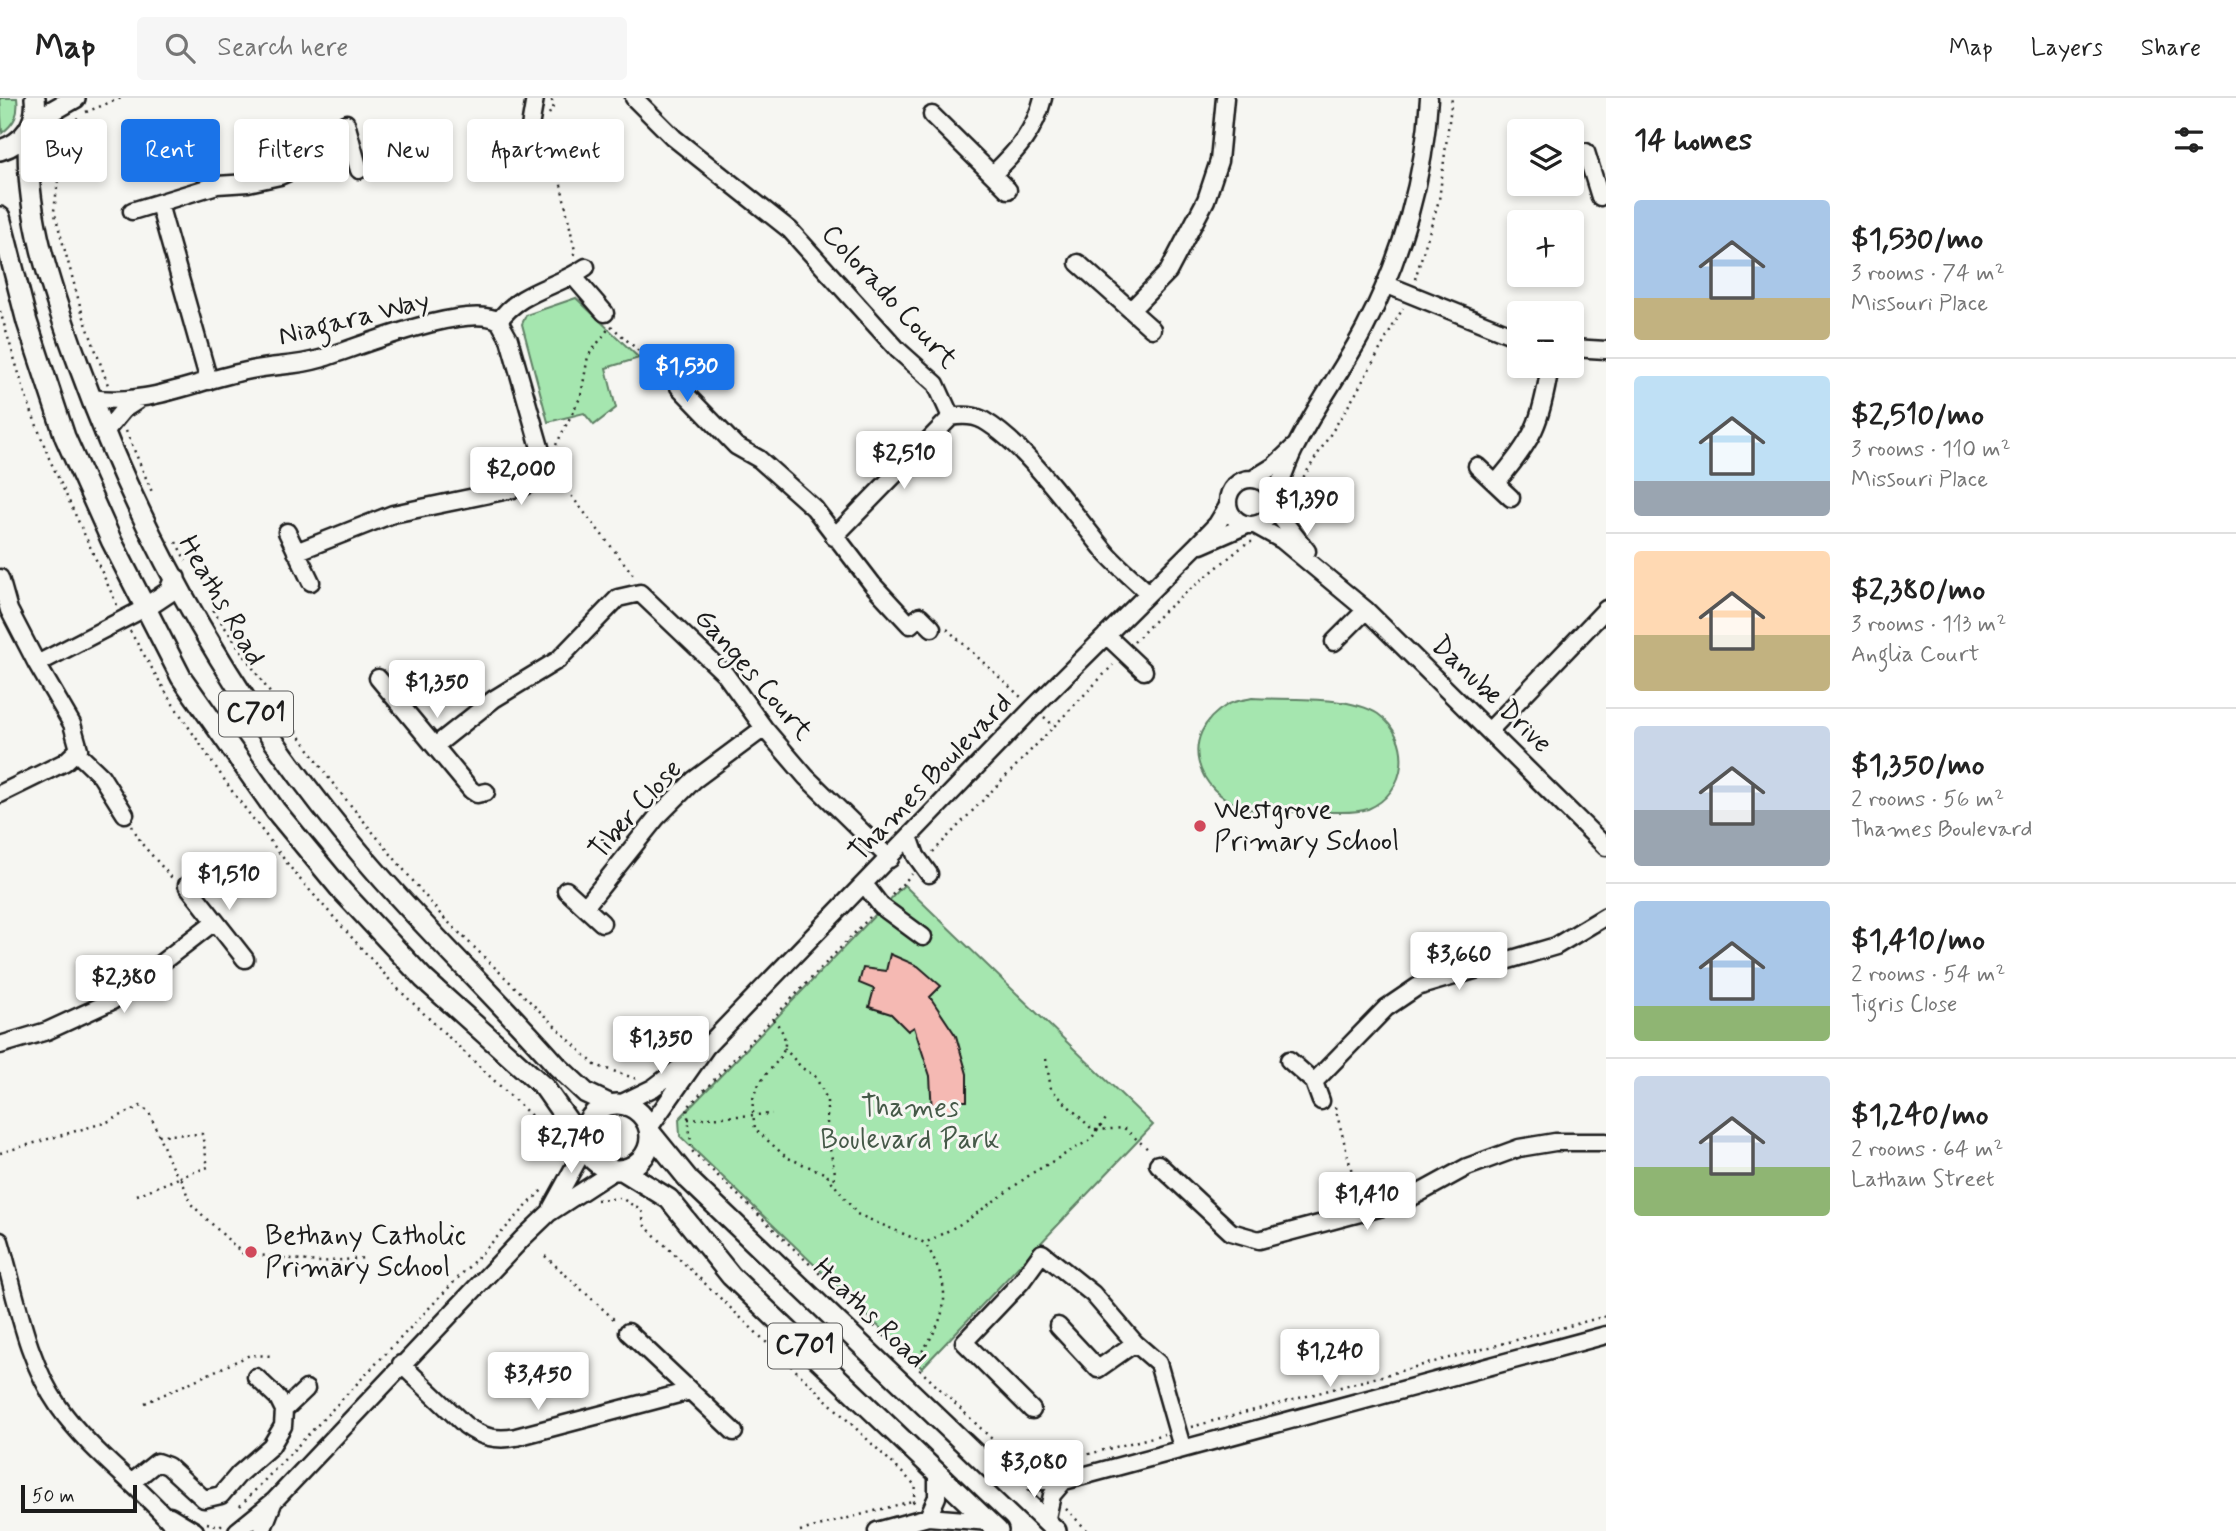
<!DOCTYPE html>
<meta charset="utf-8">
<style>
:root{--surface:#fff;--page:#f6f6f6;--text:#222;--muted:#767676;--line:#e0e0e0;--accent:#1a73e8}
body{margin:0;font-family:Mynerve,sans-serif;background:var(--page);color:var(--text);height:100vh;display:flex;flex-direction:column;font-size:26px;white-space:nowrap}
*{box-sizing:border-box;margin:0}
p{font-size:23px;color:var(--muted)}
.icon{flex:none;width:38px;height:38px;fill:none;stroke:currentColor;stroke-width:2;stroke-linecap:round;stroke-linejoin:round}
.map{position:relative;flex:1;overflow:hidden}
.details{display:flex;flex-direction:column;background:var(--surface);width:630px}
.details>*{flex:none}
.guide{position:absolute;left:21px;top:21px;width:665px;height:63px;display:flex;gap:14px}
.buttons{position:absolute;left:1507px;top:21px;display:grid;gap:14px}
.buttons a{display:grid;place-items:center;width:77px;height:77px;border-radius:7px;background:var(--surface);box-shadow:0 4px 10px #0003;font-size:35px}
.scale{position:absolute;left:21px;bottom:18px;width:116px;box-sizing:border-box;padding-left:7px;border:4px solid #1c1c1c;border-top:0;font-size:19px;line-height:24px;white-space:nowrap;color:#1c1c1c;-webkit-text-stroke:5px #f6f6f2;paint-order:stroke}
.price{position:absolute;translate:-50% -60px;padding:0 16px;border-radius:7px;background:#fff;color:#222;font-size:23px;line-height:46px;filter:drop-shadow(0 2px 4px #0008)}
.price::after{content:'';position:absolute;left:50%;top:42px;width:21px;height:16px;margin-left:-10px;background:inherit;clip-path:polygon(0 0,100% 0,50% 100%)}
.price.current{background:var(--accent);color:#fff}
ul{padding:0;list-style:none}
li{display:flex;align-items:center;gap:21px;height:175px;padding:0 28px}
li+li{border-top:2px solid var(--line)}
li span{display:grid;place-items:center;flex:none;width:196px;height:140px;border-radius:7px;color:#555}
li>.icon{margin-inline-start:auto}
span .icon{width:84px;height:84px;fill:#fffc;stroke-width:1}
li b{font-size:30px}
h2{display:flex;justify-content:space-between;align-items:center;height:84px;padding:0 28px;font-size:30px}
.pill{padding:0 24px;border-radius:7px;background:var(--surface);box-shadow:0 4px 10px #0003;font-size:24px;line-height:63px}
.pill.current{background:var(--accent);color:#fff}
header{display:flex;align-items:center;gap:42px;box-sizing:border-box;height:98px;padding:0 35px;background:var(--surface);border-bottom:2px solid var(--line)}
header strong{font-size:33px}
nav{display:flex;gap:38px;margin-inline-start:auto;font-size:24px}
.search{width:490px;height:63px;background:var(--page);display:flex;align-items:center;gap:18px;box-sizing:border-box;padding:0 24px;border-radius:7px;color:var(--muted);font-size:26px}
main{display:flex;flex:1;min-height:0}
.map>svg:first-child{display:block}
.green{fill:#a5e6af;stroke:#608166;stroke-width:2}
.building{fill:#f5b9b3;stroke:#1c1c1c;stroke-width:2}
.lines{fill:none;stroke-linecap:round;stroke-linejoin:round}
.minor-casing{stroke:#1c1c1c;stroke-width:21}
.major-casing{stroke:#1c1c1c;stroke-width:24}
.path{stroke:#1c1c1c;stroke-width:2.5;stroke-dasharray:2 5;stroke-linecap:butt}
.minor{stroke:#f6f6f2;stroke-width:16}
.major{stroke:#f6f6f2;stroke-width:19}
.poi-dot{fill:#d1495b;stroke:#f6f6f2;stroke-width:2.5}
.labels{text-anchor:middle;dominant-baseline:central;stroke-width:6;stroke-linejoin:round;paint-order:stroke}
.shield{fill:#f6f6f2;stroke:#5d5d5c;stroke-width:2}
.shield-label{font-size:26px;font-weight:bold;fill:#1c1c1c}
.street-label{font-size:28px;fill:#1c1c1c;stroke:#f6f6f2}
.poi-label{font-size:28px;fill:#1c1c1c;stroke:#f6f6f2;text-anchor:start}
.park-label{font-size:28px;fill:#455948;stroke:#f6f6f2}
</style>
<header>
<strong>Map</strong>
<div class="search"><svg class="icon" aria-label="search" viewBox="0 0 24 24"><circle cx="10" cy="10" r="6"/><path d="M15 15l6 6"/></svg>Search here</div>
<nav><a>Map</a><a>Layers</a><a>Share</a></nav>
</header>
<main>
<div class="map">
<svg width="1606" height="1433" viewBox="0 0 1606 1433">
<rect width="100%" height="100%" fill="#f6f6f2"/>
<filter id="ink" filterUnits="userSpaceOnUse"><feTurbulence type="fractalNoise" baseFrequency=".0143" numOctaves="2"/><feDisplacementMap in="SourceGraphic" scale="14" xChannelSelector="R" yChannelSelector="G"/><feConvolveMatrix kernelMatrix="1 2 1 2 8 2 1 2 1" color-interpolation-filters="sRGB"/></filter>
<g filter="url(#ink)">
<path class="green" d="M0,0H17C19,16 15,25 2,35Z
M576,200L639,260L606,270L616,310L594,327L584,315L548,324L522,226L526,217Z
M1252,600C1287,602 1349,597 1378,616C1413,641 1408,694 1368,711C1357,715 1343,714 1331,714C1307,713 1269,716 1246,710C1195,695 1177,637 1227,607C1234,603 1244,602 1252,600Z
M904,787L1153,1027L922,1270L680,1038L679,1021Z"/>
<path class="building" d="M890,856L918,868L941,888L930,899L956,938L967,976V1003H955L956,1014L932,1015L930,978L914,929L908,933L891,916L869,909L874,891L859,885L863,870L886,873Z"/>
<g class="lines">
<g class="minor-casing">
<path id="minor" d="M634,0L674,40L790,132L898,252L936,286L951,319C962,317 973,317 983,322C1028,348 1074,417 1108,457C1120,470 1135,482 1148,495
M932,17L1008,92
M346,25L359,72
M530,29L535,0
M1586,54L1600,99
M993,76C1017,53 1035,33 1043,0
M159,106L209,283
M132,113L217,87L248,85L280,78L325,58L352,50
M1078,165L1152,231
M573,178L605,215
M1385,186L1519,240
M1131,212L1168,174L1206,102L1219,63L1225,0
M1572,250L1606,252
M679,289L736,348L759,361L814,410L873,487L910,527L920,518L932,530
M91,300C147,309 196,282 251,272C274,267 297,268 320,261C356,250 466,204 499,223C519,193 558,189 586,169
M104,335L123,312L137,303
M1477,368L1511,400
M1253,381L1274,368L1294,349
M1228 404a23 23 0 1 1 46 0a23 23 0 1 1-46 0Z
M1496,385C1534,341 1541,325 1550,268
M1273,399C1284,380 1287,363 1297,346C1317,306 1344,270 1365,230C1401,160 1425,79 1429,0
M1273,410L1307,453
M1255,427L1282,442L1366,512L1606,749
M287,434L311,484
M834,439L951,319
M1201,447L1247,427
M296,454L393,416L523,389C539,383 544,370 541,353L509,241L499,223
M0,480L9,512L37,566L145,510
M1106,537L1144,573
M1334,544L1366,512
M378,580L471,692L477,696L486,694
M1489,633L1606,511
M435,648L494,601L558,562L618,500L640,495L725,576L764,630L806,679L890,761
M77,655L101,678L125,716
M0,696L65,664L79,651L72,626L37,566
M910,741L916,758L929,776
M187,787L245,861
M865,787L881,808L923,839
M566,792L602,825
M585,809L657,719L694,682L764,630
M0,947L47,933L112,903L214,824
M1289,962L1314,984L1321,1003
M1314,984L1386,910L1417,889L1556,848L1606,818
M620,1006L653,990L686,965
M649,1030L706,949L1033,610L1195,449L1217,426L1228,408
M1158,1066L1231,1134L1259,1142L1405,1103L1467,1069L1519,1050L1555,1044H1606
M552,1109L585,1049
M0,1143C16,1197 26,1262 59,1309C92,1356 142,1389 178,1433
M1058,1228L1098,1271L1135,1245
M628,1234L734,1334
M401,1266L465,1327C481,1339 496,1343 516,1339L690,1293
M284,1312L306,1291
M1032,1312L964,1244L1021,1184L1042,1155L1093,1196L1135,1245L1158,1265L1182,1349
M1004,1383H1064L1606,1237
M131,1385L157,1364L168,1368L204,1401L221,1397L239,1376L271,1348L283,1328L284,1312L278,1300L256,1279
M170,1418L195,1433
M928,1419L937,1399V1373
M1046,1424L1052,1397L1064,1383
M237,1433L274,1403L523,1140L549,1115L615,1072
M262,1433L273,1405
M877,1433L928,1419L989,1424"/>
</g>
<g class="major-casing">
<path id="major" d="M33,24L75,0
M29,32C23,113 51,192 79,268C144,447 241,616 365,761C426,833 495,897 557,968L586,995L609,1006
M0,52C24,45 38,25 35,0
M0,119L27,224L65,339L112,444L181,579L275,712L342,793L424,881L544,989L584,1046
M145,510L169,494L175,480
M584 1039a33 33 0 1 1 66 0a33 33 0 1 1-66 0Z
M650,1034L689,1082L1056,1433
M622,1072L669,1101L731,1178L998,1433"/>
</g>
<path class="path" d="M86,14L121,0
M549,16L554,8L551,0
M78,20L65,29L54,113L81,211L108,287
M548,25L575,153L573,158
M1415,181L1439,102L1452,0
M0,213L26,299L49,360L118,509
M611,228L669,280
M126,333L152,394
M556,347L581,298L588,258L609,230
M554,376L636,480
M1296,391L1355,297L1403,210
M176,444L186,463
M213,512L330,682L441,817L595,967L637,981
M947,531L1022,600
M130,533L171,603L234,696L297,778L396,889L544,1030H550
M1134,544L1165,512L1248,444H1254
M1044,619L1054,628
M132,728L142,746L172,780
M933,754L1113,567
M892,797L912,776
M870,819L687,1010L692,1053L1020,1368
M773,921C805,956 764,966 754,997C751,1008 754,1021 755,1031L786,1059L826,1076L857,1116L925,1145L966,1123L1034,1074L1090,1042L1098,1032L1124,1030L1149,1052
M784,950L802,970L815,978L827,1001V1037L835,1075L833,1082
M1046,961L1051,991L1093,1032H1098L1108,1018
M1335,1009L1359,1101
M688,1021L772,1016
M546,1025L560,1048L561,1060
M0,1055L107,1024L141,1008L149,1014L173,1072L181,1079L208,1069L202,1036L159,1037
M137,1097L181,1079L190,1105L242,1155L318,1164L366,1160
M597,1102L621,1100L642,1113L644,1127L916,1388L913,1403L916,1406
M545,1158L617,1224
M914,1265C947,1220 956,1195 925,1145
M145,1305L250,1257L273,1258
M1191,1329L1606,1218
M1048,1367L1164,1336
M240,1408L543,1091
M1066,1411L1088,1433
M207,1425L220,1428L223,1425
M800,1433L912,1403"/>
<use href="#minor" class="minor"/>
<use href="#major" class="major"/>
</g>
</g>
<g class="poi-dot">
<circle cx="1200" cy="728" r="7"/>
<circle cx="251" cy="1154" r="7"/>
</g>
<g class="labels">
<g class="shield">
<rect x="219" y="593.5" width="74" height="45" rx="5"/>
<rect x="768" y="1225.5" width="74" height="45" rx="5"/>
</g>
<g class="shield-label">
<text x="256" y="616">C701</text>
<text x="805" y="1248">C701</text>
</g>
<g class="street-label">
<text transform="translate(889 199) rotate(47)">Colorado Court</text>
<text transform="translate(354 221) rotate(-14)">Niagara Way</text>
<text transform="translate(221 503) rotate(60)">Heaths Road</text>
<text transform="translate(753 577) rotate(49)">Ganges Court</text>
<text transform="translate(1491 597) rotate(44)">Danube Drive</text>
<text transform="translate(931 680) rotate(-46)">Thames Boulevard</text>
<text transform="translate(636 712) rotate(-48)">Tiber Close</text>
<text transform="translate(869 1216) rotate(44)">Heaths Road</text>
</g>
<g class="poi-label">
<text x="1214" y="712">Westgrove<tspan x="1214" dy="32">Primary School</tspan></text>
<text x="265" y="1138">Bethany Catholic<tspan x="265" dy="32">Primary School</tspan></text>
</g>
<g class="park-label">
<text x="910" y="1010">Thames<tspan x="910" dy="32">Boulevard Park</tspan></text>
</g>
</g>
</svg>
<div class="buttons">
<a><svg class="icon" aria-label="layers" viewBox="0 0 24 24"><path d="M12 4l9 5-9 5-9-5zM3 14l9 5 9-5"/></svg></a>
<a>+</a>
<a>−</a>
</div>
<div class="scale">50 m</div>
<b class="price current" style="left:687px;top:306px">$1,530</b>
<b class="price" style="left:904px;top:393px">$2,510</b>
<b class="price" style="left:521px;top:409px">$2,000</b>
<b class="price" style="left:1307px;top:439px">$1,390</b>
<b class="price" style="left:437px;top:622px">$1,350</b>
<b class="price" style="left:229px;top:814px">$1,510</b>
<b class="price" style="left:1459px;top:894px">$3,660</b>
<b class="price" style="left:124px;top:917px">$2,380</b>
<b class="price" style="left:661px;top:978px">$1,350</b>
<b class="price" style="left:571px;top:1077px">$2,740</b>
<b class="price" style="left:1367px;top:1134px">$1,410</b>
<b class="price" style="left:1330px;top:1291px">$1,240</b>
<b class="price" style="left:538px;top:1314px">$3,450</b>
<b class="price" style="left:1034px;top:1402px">$3,080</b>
<div class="guide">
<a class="pill">Buy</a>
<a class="pill current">Rent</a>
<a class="pill">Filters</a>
<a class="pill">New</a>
<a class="pill">Apartment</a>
</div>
</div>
<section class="details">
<h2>14 homes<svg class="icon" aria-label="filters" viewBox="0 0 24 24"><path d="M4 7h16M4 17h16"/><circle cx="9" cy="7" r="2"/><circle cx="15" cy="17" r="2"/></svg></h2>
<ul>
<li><span style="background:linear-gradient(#a9c7e8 70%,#c2b280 0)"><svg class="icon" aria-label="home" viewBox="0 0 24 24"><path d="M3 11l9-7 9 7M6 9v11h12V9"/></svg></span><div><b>$1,530/mo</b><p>3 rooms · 74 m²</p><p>Missouri Place</p></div></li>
<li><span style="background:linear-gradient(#bfe0f5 75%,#9aa5b1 0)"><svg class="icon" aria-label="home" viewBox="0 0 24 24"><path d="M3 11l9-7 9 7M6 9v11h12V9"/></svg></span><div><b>$2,510/mo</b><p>3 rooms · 110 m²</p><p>Missouri Place</p></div></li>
<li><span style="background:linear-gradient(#ffd9b3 60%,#c2b280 0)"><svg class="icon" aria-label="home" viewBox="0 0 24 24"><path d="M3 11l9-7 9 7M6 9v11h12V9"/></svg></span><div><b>$2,380/mo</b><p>3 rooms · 113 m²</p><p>Anglia Court</p></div></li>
<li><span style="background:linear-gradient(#c9d6e8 60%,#9aa5b1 0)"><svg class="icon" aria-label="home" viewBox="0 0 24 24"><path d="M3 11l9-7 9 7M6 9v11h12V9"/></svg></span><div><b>$1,350/mo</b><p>2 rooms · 56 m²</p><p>Thames Boulevard</p></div></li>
<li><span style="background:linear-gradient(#a9c7e8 75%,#8fb573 0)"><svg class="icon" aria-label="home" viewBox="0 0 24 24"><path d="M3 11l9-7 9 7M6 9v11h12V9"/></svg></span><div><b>$1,410/mo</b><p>2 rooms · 54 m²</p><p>Tigris Close</p></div></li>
<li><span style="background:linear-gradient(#c9d6e8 65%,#8fb573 0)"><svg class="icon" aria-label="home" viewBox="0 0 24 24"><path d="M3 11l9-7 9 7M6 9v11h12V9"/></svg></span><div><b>$1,240/mo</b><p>2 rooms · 64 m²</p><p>Latham Street</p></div></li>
</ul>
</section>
</main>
